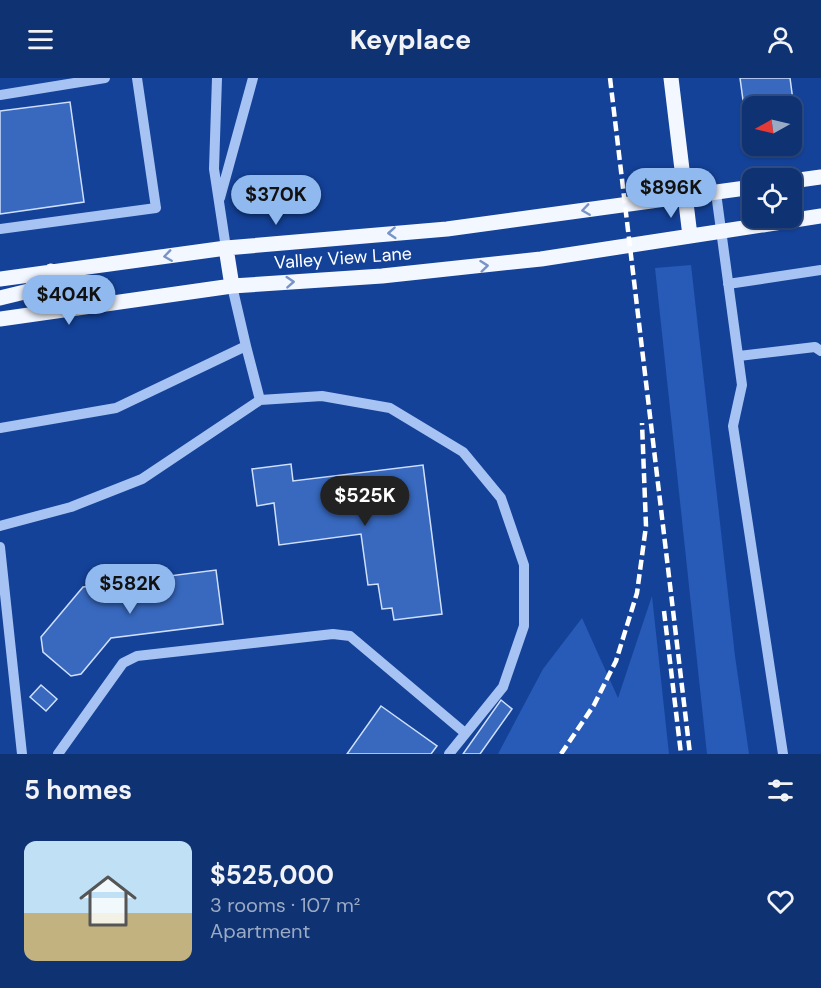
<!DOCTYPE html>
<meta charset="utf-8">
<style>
:root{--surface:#0f3273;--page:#183a78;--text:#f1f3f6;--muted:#9baac4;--line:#2f4d85;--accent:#90b9f0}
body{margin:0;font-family:"DM Sans",sans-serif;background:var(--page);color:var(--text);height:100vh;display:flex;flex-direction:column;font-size:22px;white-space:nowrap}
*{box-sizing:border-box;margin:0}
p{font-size:20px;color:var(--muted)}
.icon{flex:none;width:33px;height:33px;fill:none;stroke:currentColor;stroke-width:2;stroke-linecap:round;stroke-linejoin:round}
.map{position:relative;height:676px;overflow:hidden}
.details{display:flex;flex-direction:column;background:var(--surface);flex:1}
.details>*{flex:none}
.needle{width:39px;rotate:262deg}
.buttons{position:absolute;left:742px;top:18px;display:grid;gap:12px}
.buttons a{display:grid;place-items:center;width:60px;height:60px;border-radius:12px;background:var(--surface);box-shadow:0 2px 4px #0004,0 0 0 2px var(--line);font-size:30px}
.price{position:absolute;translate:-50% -51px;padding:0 14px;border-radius:21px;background:var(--accent);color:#111;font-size:20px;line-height:39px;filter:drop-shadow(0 2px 3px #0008)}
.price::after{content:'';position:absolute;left:50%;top:36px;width:18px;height:14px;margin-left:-9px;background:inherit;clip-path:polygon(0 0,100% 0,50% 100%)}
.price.selected{background:#222;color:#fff}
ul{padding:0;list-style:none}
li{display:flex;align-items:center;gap:18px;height:150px;padding:0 24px}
li span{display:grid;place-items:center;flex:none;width:168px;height:120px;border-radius:12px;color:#555}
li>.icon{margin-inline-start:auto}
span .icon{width:72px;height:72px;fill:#fffc;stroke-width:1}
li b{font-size:26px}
h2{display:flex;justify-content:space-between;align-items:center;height:72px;padding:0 24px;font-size:26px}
header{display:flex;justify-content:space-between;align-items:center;height:78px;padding:0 24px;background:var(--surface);font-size:27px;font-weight:700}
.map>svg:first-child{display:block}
.green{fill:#275bb7}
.building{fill:#3869bf;stroke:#cfe0fd;stroke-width:1.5;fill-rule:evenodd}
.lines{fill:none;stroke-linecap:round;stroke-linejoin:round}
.minor{stroke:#a7c3f3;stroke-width:10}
.major{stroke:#f3f7ff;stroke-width:15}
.rail{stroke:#fff;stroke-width:4.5;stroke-dasharray:10 4.5;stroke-linecap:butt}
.oneway{stroke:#7893c7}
.labels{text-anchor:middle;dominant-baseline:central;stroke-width:4.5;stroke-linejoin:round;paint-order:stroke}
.street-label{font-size:18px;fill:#fff;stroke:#144299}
</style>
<header><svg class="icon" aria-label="menu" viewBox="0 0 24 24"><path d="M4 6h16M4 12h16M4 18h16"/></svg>Keyplace<svg class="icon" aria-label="person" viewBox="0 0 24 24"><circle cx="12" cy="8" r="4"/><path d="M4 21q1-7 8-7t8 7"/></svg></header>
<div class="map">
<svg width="821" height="676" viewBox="0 0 821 676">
<rect width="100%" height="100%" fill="#144299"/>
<path class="green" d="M691,187L735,578L749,676H707L655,190Z
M652,518L669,676H498L543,591L582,540L618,620Z"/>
<path class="building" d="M740,0H790L799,68L750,74ZM753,28H792V68H753Z
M70,24L84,124L0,136V33Z
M291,386L293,403L423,387L442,536L394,542L392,530L382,531L378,506L368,507L361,456L279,467L274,425L257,428L252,391Z
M216,492L223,546L111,560L81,596L71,598L43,574L41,559L83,509Z
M41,607L57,621L46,633L30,619Z
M501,622L512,631L480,676H463Z
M381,628L437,668L431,676H347Z"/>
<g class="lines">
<path class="minor" d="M217,0L214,91L226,170
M0,17L105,0
M716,115L742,307L733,348L783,676
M220,120L253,0
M0,151L156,130L137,0
M728,206L821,192
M246,268L260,322L322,318L390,330L463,374L501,420L524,487V548L503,609L449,676
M739,278L815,269L821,273
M0,350L116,330L246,268L232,208
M0,448L71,429L142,401L260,322
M0,469L22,676
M58,676L123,585L137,578L333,556L350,558L465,655"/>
<path class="major" d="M671,0L690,158
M792,103L821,99
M226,170L232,208
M0,201L226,170L447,151L753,109
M0,220L37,211L51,193
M0,241L232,208L382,198L541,181L821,138"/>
<path class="rail" d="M610,0L690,676
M664,533L681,676
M561,676L594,627L616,583L637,515L646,448L642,345"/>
</g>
<defs><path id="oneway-chevron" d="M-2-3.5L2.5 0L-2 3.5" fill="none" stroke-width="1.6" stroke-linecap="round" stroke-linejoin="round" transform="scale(1.5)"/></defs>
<g class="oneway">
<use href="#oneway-chevron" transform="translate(586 132) rotate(172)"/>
<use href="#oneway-chevron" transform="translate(392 155) rotate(176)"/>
<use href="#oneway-chevron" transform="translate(168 178) rotate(172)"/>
<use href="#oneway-chevron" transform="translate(484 188) rotate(-6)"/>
<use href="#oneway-chevron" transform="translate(290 204) rotate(-4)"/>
</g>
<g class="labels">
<g class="street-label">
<text transform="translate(343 180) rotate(-4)">Valley View Lane</text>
</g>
</g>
</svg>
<div class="buttons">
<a><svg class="needle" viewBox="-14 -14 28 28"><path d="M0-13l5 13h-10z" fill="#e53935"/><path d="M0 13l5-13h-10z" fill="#9baac4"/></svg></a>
<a><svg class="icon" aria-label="locate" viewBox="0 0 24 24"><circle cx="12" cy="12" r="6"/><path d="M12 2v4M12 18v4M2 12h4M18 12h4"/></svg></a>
</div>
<b class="price" style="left:671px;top:141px">$896K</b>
<b class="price" style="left:276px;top:148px">$370K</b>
<b class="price" style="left:69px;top:248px">$404K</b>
<b class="price selected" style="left:365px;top:449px">$525K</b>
<b class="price" style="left:130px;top:537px">$582K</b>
</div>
<section class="details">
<h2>5 homes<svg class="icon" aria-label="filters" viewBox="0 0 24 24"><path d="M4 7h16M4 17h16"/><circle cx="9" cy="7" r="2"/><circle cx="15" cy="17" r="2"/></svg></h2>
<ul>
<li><span style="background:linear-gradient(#bfe0f5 60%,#c2b280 0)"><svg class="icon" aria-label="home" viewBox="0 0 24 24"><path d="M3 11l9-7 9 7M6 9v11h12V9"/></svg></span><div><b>$525,000</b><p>3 rooms · 107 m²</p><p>Apartment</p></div><svg class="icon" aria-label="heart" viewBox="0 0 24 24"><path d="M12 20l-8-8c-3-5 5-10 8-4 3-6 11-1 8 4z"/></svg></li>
</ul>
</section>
